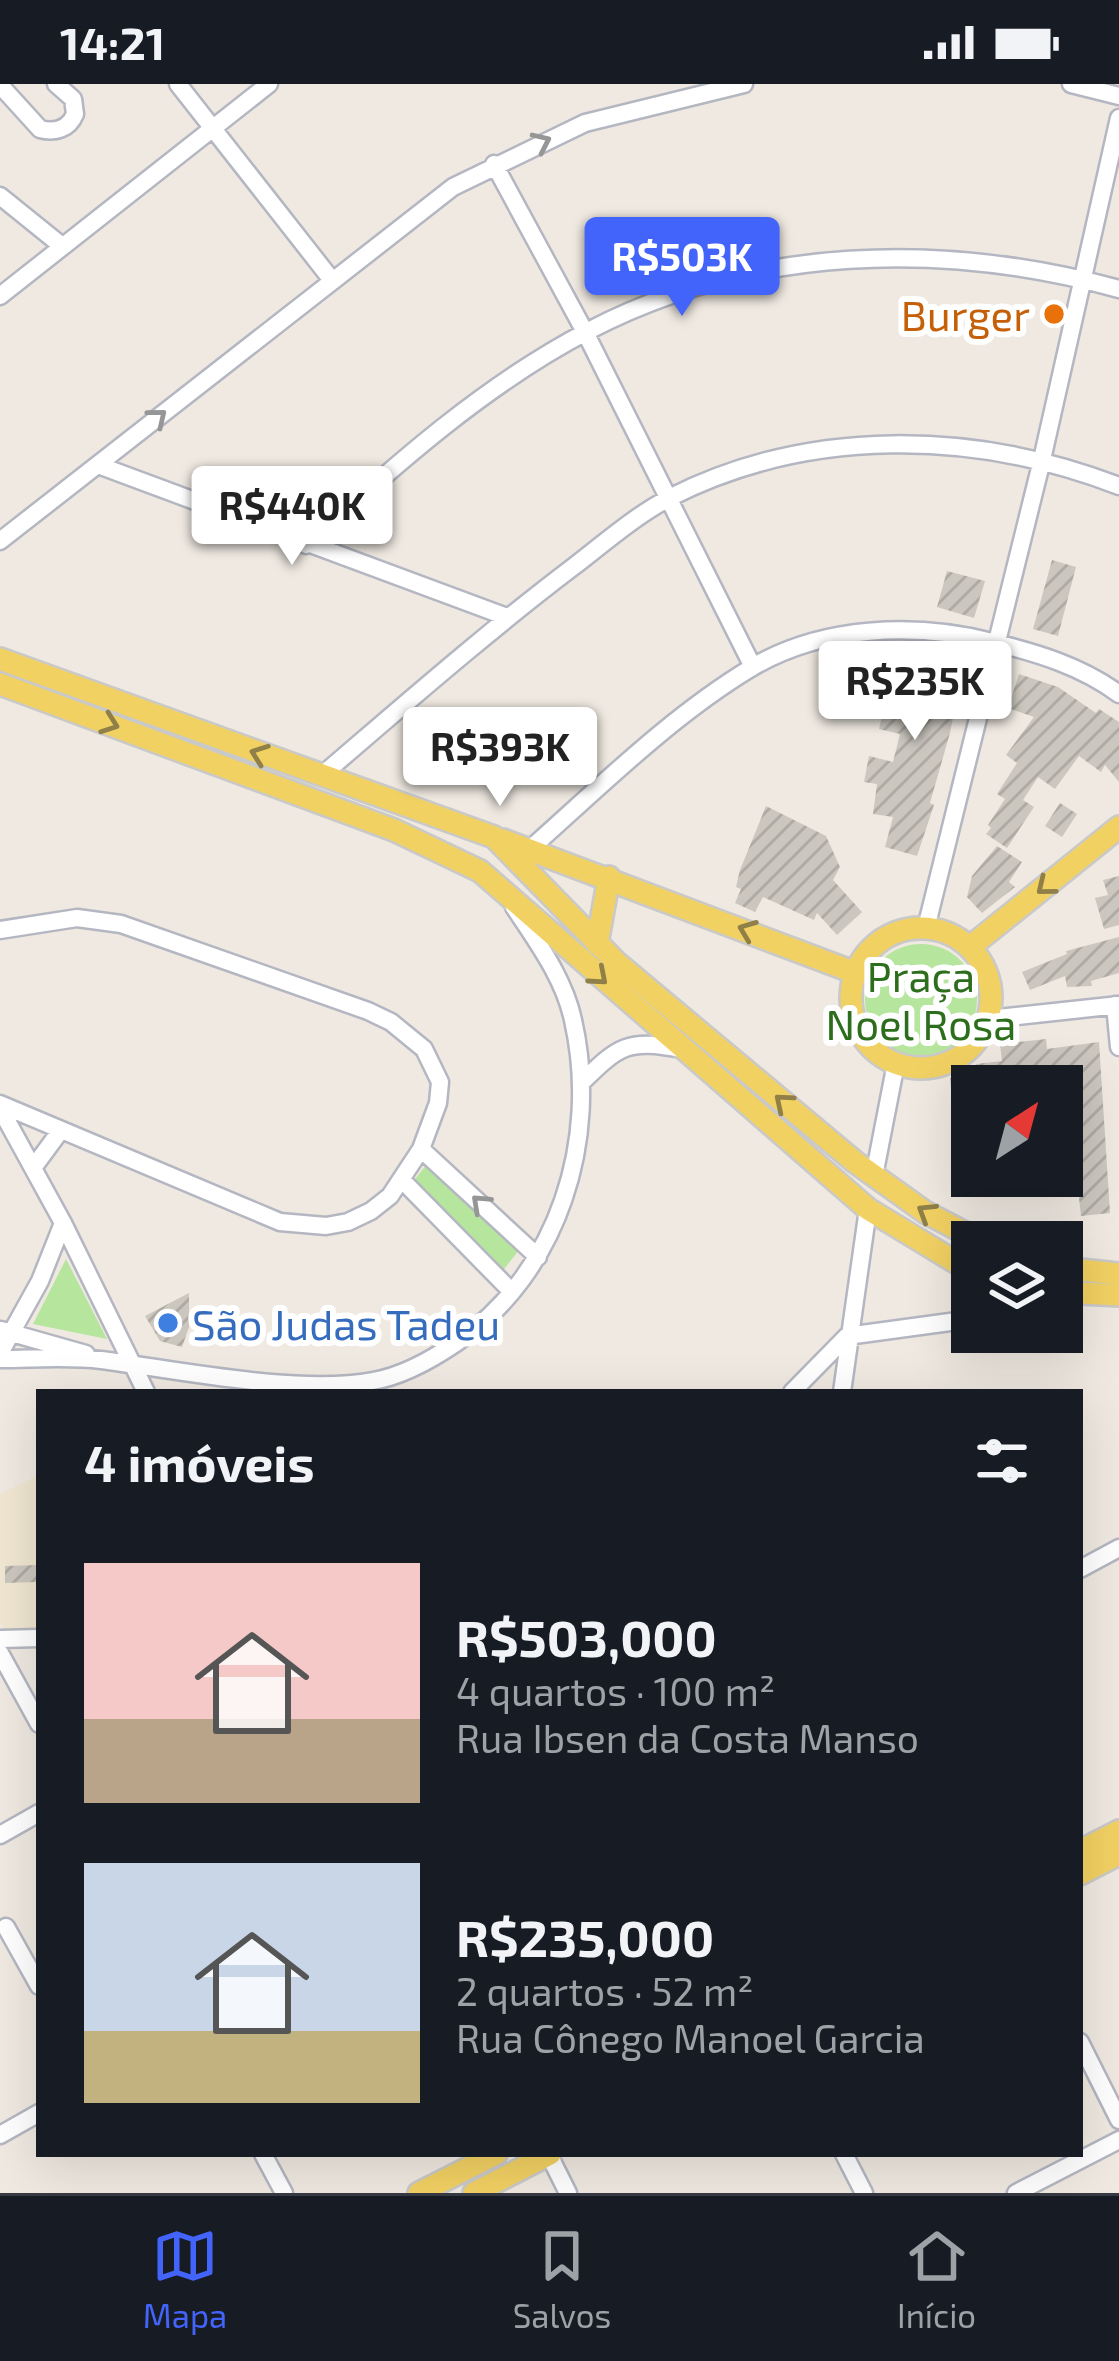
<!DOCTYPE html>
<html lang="pt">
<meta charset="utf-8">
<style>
:root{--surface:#171b24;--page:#20242c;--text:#f1f3f6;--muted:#9ea1a6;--line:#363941;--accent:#4264fb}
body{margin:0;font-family:"Exo 2",sans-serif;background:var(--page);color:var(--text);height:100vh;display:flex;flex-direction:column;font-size:45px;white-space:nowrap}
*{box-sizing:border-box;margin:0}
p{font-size:39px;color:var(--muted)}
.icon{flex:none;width:66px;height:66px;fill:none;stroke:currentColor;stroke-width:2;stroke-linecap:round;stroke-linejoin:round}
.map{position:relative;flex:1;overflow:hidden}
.drawer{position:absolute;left:36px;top:1305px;width:1047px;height:768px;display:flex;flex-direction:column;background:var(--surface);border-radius:0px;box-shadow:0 12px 48px #0002}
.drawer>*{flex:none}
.needle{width:78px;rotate:36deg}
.controls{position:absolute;left:951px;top:981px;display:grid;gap:24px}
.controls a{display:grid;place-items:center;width:132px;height:132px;border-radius:0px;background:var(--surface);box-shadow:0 12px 48px #0002;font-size:60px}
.price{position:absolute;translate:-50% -102px;padding:0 27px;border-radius:12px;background:#fff;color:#222;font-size:39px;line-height:78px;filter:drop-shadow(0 3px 6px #0008)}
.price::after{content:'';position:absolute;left:50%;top:72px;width:36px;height:27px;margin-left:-18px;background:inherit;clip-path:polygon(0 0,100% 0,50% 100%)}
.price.current{background:var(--accent);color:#fff}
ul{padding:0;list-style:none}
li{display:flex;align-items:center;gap:36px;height:300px;padding:0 48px}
li span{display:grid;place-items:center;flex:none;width:336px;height:240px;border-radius:0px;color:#555}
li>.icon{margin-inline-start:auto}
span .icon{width:144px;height:144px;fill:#fffc;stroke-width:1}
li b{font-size:51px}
h2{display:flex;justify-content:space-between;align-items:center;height:144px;padding:0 48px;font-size:51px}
.status{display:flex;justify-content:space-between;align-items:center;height:84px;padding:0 60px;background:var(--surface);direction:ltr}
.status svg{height:33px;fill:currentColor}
.tab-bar{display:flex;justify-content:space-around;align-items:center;height:168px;border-top:3px solid var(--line);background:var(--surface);font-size:33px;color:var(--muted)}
.tab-bar a{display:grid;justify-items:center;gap:6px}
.tab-bar .current{color:var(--accent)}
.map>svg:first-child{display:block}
.education{fill:#f0e6d1}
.grass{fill:#b6e59e}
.building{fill:url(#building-hatch)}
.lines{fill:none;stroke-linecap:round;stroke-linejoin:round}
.minor-casing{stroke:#b4b7c1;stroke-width:21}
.major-casing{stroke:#c9c9c9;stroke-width:26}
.minor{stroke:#fff;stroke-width:16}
.major{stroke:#f2d163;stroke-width:21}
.oneway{stroke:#969696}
.oneway2{stroke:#908048}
.food-dot{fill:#e8710a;stroke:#fff;stroke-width:4.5}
.shop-dot{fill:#3f7fe0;stroke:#fff;stroke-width:4.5}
.labels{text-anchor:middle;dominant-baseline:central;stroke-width:12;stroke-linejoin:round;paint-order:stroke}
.food-label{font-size:42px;fill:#c56008;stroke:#fff;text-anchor:end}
.park-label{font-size:42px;fill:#2c6e1b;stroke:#fff}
.shop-label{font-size:42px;fill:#366cbe;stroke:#fff;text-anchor:start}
</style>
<div class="status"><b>14:21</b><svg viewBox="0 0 49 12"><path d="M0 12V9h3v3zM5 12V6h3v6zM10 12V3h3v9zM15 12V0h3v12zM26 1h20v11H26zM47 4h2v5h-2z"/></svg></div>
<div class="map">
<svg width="1119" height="2109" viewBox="0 0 1119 2109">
<defs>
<pattern id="building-hatch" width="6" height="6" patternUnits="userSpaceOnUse" patternTransform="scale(3)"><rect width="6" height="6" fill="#cbc7bf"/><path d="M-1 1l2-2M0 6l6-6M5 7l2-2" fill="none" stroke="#afaba4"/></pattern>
</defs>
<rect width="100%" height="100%" fill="#efe9e1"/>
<path class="education" d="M39,1391V1545L6,1548L0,1537V1410Z"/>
<path class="grass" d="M865 916a56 56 0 1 1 112 0a56 56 0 1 1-112 0Z
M431,1075L523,1161L501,1189L412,1099Z
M66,1175L107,1255L33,1240Z"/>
<path class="building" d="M1052,476L1076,483L1058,552L1033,545Z
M947,487L985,497L974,534L937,523Z
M922,564L965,574L950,649L930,719L934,721L917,772L885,763L893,733L873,730L877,700L864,698L869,672L893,678L900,650L879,645L889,603L884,602L891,571L919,578Z
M1019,590L1058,603L1096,629L1099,625L1119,638V698L1105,681L1101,688L1079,672L1055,705L1038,693L1023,716L1034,723L1007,764L986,750L991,744L988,741L1005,715L997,710L1017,679L1006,671L1034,633L1008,624Z
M1060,719L1077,730L1062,753L1045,742Z
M766,722L826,752L840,783L833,796L862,828L837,851L817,829L814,836L763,813L755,828L735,819L741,805L736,803L740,786Z
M997,762L1022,778L1009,798L1015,803L982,829L967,813L972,792Z
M1119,792V841L1104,845L1095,814L1108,811L1103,796Z
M1119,853V889L1091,897L1092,902L1067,903L1065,892L1030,906L1022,888L1067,870L1066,867Z
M1046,955L1047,965L1099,958L1110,1129L1081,1132L1078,1105L1058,1107L1056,1092H1062V1086L1081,1085L1079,1055L1062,1057V1002H978L976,980L1002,977L1000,960Z
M972,992V1041L954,1043L950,994Z
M189,1209V1243L182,1263L160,1257L145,1232Z
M39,1481V1498L5,1499V1482Z"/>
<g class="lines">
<g class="minor-casing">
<path id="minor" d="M178,0L331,195
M1071,0L1119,12
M0,1L40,45C55,49 69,45 75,30L73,15L56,0
M494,80L585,248L753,583
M0,112L62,162
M0,212L269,0
M98,381L507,533
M0,457L453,103L585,39L744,0
M306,461C392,384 484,301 588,247C753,161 943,157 1119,205
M321,692C404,621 486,549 573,483C603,460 635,432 669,414C808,343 974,346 1119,402
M530,765C600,703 670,633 751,584C821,542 915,538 992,558C1037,569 1081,582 1119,610
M926,844L1041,380L1119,34
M0,846L77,834L121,840L368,927L391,938L424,965L440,998L438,1019L421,1065L390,1112L371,1127L348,1138L326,1142L280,1138L0,1020
M1115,921L1119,963
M989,935L1119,921
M581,999C620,961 627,955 682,965
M0,1024L63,1139L146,1308
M421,1065L538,1173
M33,1084L61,1046
M874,1092L896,979
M402,1096L512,1208
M1,1246L86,1270
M0,1269L40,1197L63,1139
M0,1275C33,1275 68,1272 101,1276C178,1286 298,1311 373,1297C403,1292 431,1276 456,1259C559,1189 600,1055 573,936C564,894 537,858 514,823
M792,1308L847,1252L972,1235
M842,1308L868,1125
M1080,1485L1119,1464
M0,1555L39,1554
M0,1569L39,1640
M0,1751L39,1729
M6,1843L39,1902
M1080,1958L1119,2036
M0,2051L39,2029
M263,2070L284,2109
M844,2070L864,2109
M549,2071L568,2109
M1016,2109L1119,2056"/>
</g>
<g class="major-casing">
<path id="major" d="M0,575L494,753L617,879L855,1078L925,1128L982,1158
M0,600L394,746L480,787L868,1125L972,1188
M503,756L856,889
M851 914a70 70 0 1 1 140 0a70 70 0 1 1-140 0Z
M597,860L609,793
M970,863L1119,743
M1062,1184L1119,1190
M1062,1208L1119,1211
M1080,1767L1119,1747
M1080,1790L1119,1770
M419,2109L496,2070
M474,2109L550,2070"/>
</g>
<use href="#minor" class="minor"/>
<use href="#major" class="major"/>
</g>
<defs><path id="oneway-chevron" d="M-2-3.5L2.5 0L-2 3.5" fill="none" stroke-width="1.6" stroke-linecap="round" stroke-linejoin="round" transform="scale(3)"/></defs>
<g class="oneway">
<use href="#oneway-chevron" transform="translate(542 58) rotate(-25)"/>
<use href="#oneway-chevron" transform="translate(158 333) rotate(-39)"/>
<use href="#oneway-chevron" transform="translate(480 1119) rotate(-137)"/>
</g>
<g class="oneway2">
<use href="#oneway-chevron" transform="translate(110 640) rotate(20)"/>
<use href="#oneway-chevron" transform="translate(259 670) rotate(-160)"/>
<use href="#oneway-chevron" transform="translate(1045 803) rotate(141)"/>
<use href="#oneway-chevron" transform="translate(747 846) rotate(-159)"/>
<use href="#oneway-chevron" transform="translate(599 893) rotate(41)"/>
<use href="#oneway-chevron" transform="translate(783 1018) rotate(-140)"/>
<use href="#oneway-chevron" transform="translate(926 1128) rotate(-148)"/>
</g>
<circle class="food-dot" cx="1054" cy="230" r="12"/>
<circle class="shop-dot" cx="168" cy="1239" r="12"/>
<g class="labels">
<g class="food-label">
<text x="1030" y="230">Burger</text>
</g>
<g class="park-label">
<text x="921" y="891">Praça<tspan x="921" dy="48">Noel Rosa</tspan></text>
</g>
<g class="shop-label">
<text x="192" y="1239">São Judas Tadeu</text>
</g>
</g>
</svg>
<div class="controls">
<a><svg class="needle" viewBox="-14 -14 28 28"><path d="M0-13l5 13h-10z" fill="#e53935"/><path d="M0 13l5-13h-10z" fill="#9ea1a6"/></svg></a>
<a><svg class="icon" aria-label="layers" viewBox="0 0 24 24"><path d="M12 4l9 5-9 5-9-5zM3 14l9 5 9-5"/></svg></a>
</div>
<b class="price current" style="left:682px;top:235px">R$503K</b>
<b class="price" style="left:292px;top:484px">R$440K</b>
<b class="price" style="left:915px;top:659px">R$235K</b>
<b class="price" style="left:500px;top:725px">R$393K</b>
<section class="drawer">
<h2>4 imóveis<svg class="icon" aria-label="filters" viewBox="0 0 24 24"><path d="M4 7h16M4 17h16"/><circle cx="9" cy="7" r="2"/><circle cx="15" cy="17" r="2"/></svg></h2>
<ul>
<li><span style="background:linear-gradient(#f6c9c9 65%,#b9a48a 0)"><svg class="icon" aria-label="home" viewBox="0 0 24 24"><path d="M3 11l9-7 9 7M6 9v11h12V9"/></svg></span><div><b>R$503,000</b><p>4 quartos · 100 m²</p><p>Rua Ibsen da Costa Manso</p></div></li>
<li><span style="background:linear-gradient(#c9d6e8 70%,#c2b280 0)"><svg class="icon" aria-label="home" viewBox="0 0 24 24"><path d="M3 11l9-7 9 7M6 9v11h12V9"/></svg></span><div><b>R$235,000</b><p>2 quartos · 52 m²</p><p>Rua Cônego Manoel Garcia</p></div></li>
</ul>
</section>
</div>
<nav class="tab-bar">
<a class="current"><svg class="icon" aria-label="map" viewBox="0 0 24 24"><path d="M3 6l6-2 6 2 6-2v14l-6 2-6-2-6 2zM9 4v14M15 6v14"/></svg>Mapa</a>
<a><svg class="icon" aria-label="saved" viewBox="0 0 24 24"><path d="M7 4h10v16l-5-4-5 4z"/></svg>Salvos</a>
<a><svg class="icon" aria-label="home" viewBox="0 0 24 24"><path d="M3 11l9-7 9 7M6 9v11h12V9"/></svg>Início</a>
</nav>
